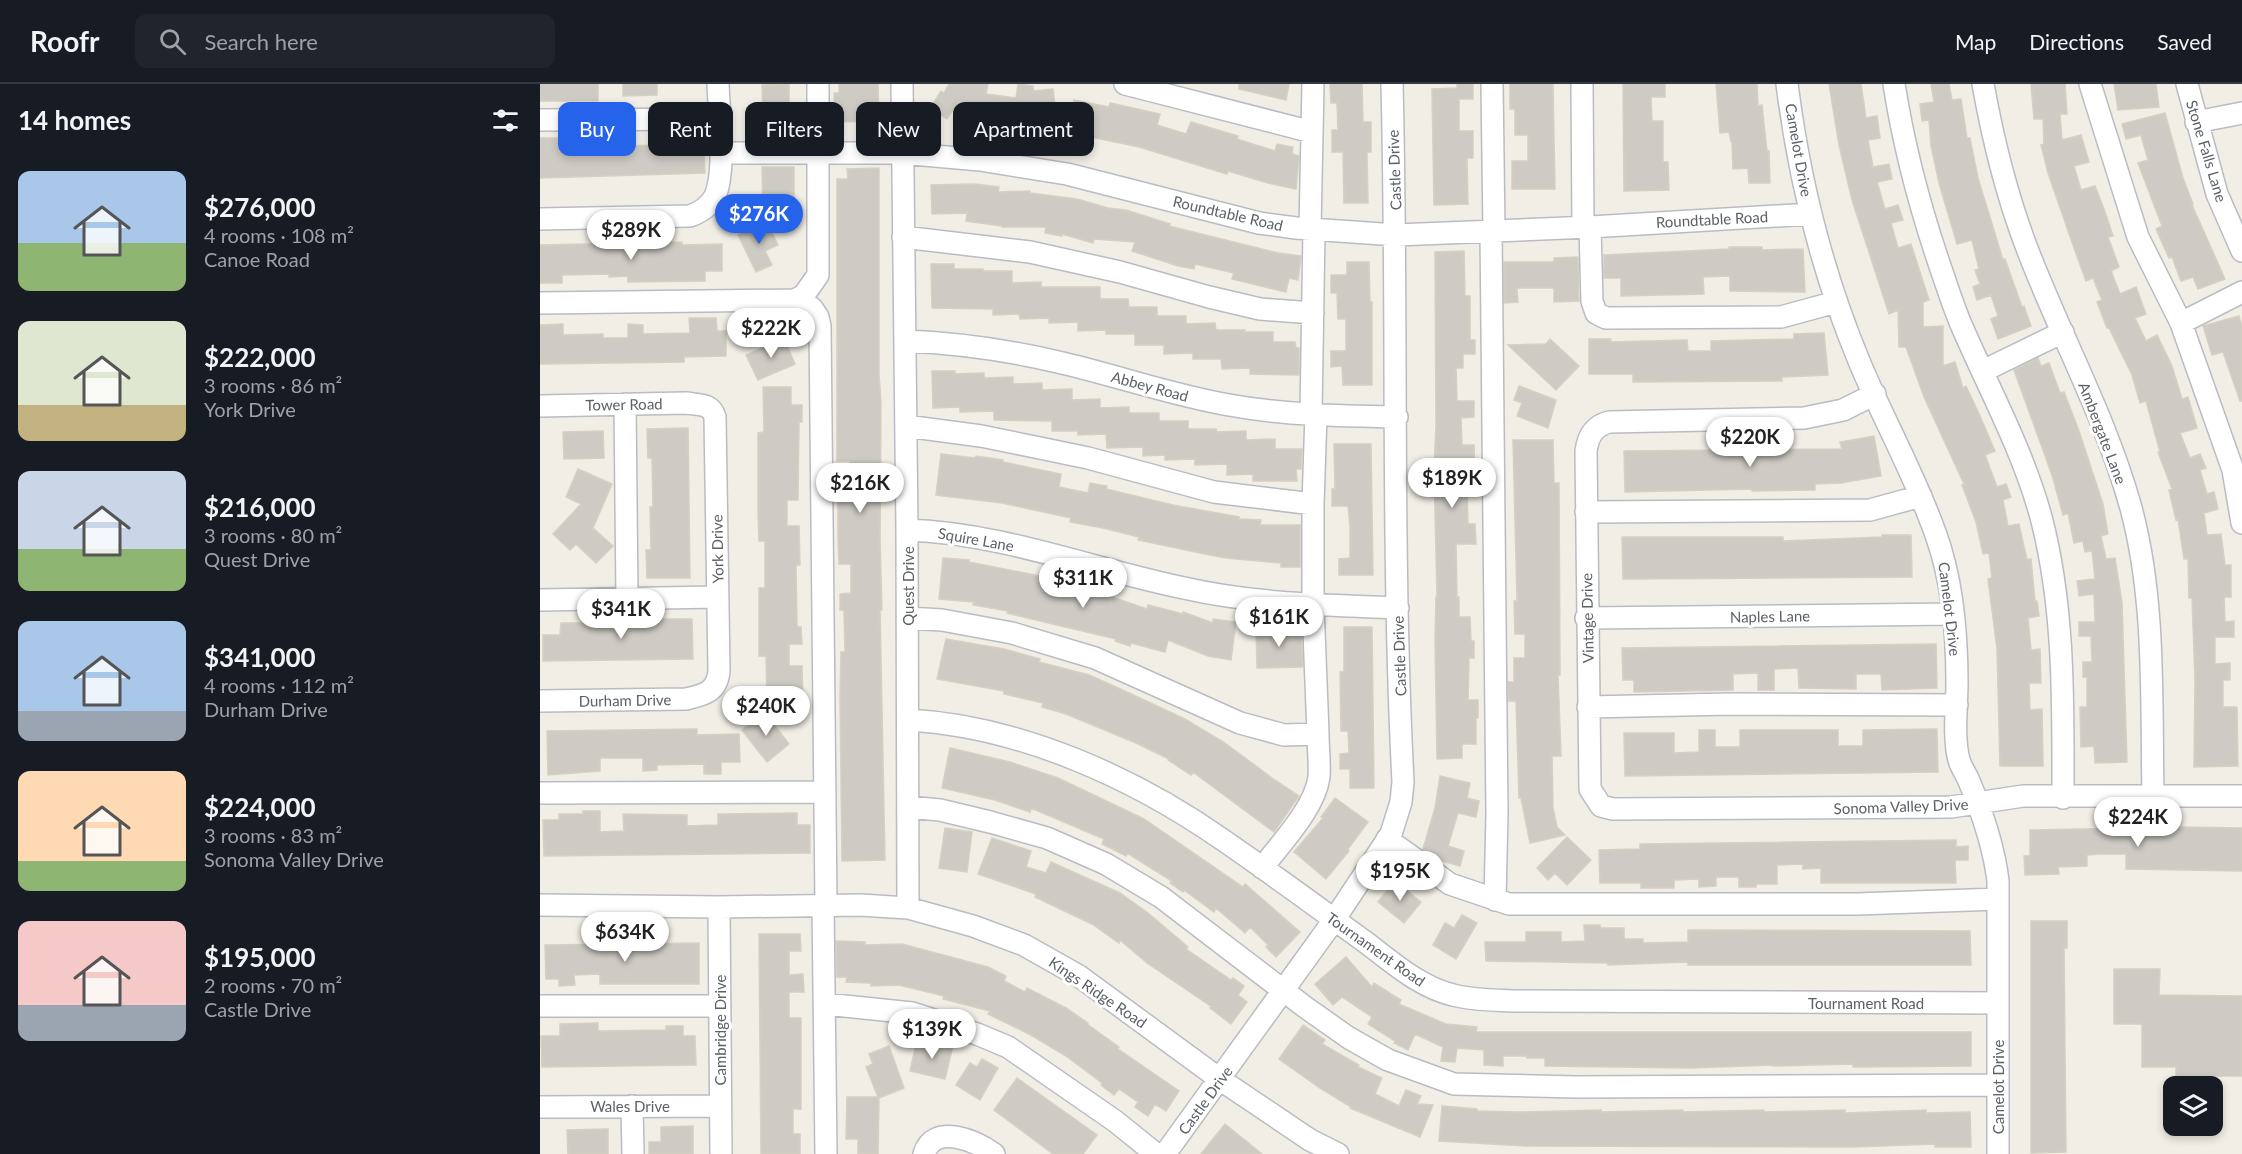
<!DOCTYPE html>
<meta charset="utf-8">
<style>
:root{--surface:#171b24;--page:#20242c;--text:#f1f3f6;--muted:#9ea1a6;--line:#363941;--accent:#2563eb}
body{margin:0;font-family:Lato,sans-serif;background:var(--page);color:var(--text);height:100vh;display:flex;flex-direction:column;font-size:22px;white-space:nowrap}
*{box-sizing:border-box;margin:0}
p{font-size:20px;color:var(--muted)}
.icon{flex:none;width:33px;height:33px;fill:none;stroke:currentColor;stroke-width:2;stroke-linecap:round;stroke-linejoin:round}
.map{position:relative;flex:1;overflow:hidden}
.side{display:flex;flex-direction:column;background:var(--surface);width:540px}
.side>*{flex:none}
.top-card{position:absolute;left:18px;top:18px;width:570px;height:54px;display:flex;gap:12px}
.fabs{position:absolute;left:1623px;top:992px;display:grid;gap:12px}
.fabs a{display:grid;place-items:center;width:60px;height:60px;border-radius:12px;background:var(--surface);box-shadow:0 3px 9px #0003;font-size:30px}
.price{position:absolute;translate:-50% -51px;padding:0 14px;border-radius:21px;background:#fff;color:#222;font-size:20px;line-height:39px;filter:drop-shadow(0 2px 3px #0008)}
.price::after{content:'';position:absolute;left:50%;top:36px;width:18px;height:14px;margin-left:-9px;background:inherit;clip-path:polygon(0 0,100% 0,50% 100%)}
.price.on{background:var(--accent);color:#fff}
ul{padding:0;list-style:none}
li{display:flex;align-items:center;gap:18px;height:150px;padding:0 18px}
li span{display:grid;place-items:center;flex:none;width:168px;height:120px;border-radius:12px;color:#555}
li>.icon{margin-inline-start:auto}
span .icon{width:72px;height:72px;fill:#fffc;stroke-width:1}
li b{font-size:26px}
h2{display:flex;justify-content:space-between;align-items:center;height:72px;padding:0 18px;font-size:26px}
.pill{padding:0 21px;border-radius:12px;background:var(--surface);box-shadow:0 3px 9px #0003;font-size:21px;line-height:54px}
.pill.on{background:var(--accent);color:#fff}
header{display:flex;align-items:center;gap:36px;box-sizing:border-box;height:84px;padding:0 30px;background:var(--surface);border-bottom:2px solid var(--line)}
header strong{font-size:28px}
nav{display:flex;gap:33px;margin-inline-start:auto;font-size:21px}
.search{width:420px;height:54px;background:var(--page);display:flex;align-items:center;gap:15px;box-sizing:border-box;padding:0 21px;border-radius:12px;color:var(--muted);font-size:22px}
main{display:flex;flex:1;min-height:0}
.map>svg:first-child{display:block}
.building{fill:#cdcbc3;stroke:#d6d0c2;stroke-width:1.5}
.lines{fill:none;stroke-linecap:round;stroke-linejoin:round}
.minor-casing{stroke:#b9bcc2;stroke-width:24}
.minor{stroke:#fff;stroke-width:21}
.labels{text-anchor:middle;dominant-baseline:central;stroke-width:6;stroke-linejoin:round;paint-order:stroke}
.street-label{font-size:15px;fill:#5c6167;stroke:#fff}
</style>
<header>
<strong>Roofr</strong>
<div class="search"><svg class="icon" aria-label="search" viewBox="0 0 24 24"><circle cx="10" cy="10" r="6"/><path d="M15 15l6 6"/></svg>Search here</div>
<nav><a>Map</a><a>Directions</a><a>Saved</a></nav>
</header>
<main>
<section class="side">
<h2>14 homes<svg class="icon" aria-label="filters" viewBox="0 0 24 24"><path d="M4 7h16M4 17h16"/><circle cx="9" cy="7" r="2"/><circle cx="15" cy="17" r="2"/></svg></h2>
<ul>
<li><span style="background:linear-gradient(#a9c7e8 60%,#8fb573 0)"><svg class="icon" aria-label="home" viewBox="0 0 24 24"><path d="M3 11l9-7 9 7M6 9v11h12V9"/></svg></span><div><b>$276,000</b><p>4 rooms · 108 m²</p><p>Canoe Road</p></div></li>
<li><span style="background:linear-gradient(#dfe7d0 70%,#c2b280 0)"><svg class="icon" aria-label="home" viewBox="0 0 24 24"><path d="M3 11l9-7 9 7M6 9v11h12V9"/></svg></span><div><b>$222,000</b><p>3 rooms · 86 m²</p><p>York Drive</p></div></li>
<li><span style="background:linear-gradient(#c9d6e8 65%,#8fb573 0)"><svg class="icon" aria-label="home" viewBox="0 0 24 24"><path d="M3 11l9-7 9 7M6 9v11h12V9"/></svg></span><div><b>$216,000</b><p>3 rooms · 80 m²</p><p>Quest Drive</p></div></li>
<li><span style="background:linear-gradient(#a9c7e8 75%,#9aa5b1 0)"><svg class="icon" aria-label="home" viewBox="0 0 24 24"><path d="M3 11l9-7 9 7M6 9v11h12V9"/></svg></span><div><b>$341,000</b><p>4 rooms · 112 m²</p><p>Durham Drive</p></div></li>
<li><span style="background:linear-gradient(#ffd9b3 75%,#8fb573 0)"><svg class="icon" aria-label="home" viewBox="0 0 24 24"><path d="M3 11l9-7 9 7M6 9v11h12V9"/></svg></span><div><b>$224,000</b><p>3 rooms · 83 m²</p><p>Sonoma Valley Drive</p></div></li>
<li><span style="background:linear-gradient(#f6c9c9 70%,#9aa5b1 0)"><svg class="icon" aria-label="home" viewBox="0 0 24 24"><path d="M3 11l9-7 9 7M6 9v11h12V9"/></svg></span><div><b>$195,000</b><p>2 rooms · 70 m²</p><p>Castle Drive</p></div></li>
</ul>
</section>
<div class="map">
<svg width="1702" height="1070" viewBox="0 0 1702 1070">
<rect width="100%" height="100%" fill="#f0eee5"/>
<path class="building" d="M0,0H58V17H0Z
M83,0H117V11L83,12Z
M249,0V33H223L222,1Z
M299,0H338L339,37L295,38L294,9H299Z
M409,0H448L446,10L476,14L478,0L493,2V7L513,5L518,44L500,46L499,45L461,41V34L412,27L407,35L390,24L401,7L404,9Z
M699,0H749L746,16L699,5Z
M790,0H822L823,38H831V68H827L828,119H804L803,68H792V46H798L797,19H791Z
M917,0H933V15H919V47H933V74H927L928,120L894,121L892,5L917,4Z
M970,0H1013L1015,105H972V77H988V51H975V25H970Z
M1083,0H1125V13H1111L1112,37H1123V78H1128L1129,106L1084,107Z
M1176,0H1217L1218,22L1222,21L1227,67H1229L1230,99H1209L1208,84L1193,85L1192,58H1191L1189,48L1180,49Z
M1289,0H1321L1326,34L1337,32L1340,54L1328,56L1333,83L1349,80L1352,95L1337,98L1345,125L1358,121L1363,136L1351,139L1358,164L1371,160L1389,216L1383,218V243L1403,242V282L1415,278L1423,304L1426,302L1440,332L1455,367L1445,371L1457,403L1466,400L1471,413L1463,416L1468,442L1479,440L1487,476L1491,475L1495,517H1497L1499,532L1488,534L1491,566L1500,565L1501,599H1489L1490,626L1502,625L1503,682H1460L1457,565L1448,495L1452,494L1449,469L1443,470L1436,438L1422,401L1424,400L1384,313L1366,263H1359L1358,226L1349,230L1312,116L1299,61Z
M1391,0H1409L1412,16L1421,15L1427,54H1430L1438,94L1463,176L1465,175L1482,223L1484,222L1491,242L1458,255L1451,235L1458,232L1451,211L1437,216L1433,203L1440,200L1435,186L1439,185L1432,156L1417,160L1399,99L1391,62L1389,36L1382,37L1380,20L1394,18Z
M1491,0H1525L1527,30H1520L1522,56L1541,51L1549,78L1534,82L1541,106L1555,102L1564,125L1573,152L1568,153L1579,183L1571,187L1580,210L1596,203L1606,230L1595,234L1606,257L1617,251L1632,282L1642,315L1648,313L1657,344L1640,349L1650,374L1660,370L1666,384L1660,386L1667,410L1674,408L1678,425L1664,429L1667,451L1681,450L1685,481H1691V513H1684L1685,538L1694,537V553H1675V580L1690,579V596H1683V623H1697L1698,682L1654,683L1655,596L1652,514H1649L1648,475H1644L1638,435L1636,436L1629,406L1632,405L1618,368H1620L1606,317L1600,319L1592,291L1569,244H1567L1557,218L1562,216L1553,194L1546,197L1534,164L1508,89L1501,61L1504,60L1503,35H1494Z
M1574,0H1616L1619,23L1578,26Z
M534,16L569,23L570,19L620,30L617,41L646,50L651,38L698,52L697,55L735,67L737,60L753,63L752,70L759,72L756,105L728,99L688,87L687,90L599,63L527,48Z
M1625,29L1643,94L1653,120L1652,121L1685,195L1658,205L1653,193L1641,197L1632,173L1629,174L1616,145L1622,142L1598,79L1608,76L1601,51L1586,55L1582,40Z
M127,53H141L142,64H164L165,89L0,94V54H56V59H77V62L128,61Z
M222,83H254V121L223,122Z
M339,84V290L341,319L340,457L342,526H340L345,776L302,777L300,612L301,568H305L304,526H300V510L311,509V480H299L298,457V406H310V377H297V95H308L307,85Z
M435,100L459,103L458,108L490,107V109L537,115L568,124L586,126L630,140L629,142L738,169L761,172L758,196L749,194L746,208L692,195L694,189L655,180L654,185L638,182L592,167L595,158L554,155L553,159L522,150V152L505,149L506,143H462V142L426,137L427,129L392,130L391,101Z
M226,137L238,161L225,167L232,181L216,188L198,151Z
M142,158V161L182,160V187H165V197L88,198V192L69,193V190L22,191V199H0V161Z
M1189,163H1222V166L1263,165L1265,208L1190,207V192L1163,193L1164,210L1081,212V194H1064V171L1189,165Z
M924,167L925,212H930V256H935V270H923V284H916L917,317H934V333L921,334L922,361H934L935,401H927L928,440H935L936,460H916L917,513H919V533H930L931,557H934V574H929L928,616H938V634H936V660H922V674L897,675L895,557L896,513H897L894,385L896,342L895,168Z
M1038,173L1039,217L1014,218V204H977L978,218L964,219V178H1014V174Z
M807,178H829L830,218H832V301H803L802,282L791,283V267H806V235H798L797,209H791V191H807Z
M391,180H414V185H443V187H472V199L501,198V203H560V215H588L589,223H617V232H646V240L675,239L676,246H705V248H733V258H755L756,264H759V291L710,290V284L682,285L681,275H653V269L624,270V261H595V250H566V246L538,247V238L509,239V234L480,235L479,230L453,231V225L392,224Z
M1699,232L1702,243V317H1700L1683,268L1672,271L1663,242Z
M149,234H176L177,247H186V272L144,273V278L0,280V241L23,240V251L63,250V254H88V240L103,241V250L150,249Z
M1284,249L1288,291L1242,293V297L1093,298V290H1049V255H1071L1070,258L1147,256L1148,267H1171V257L1254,255V250Z
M244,254L255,280L218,296L206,271Z
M1010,255L1039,282L1016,306L968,261L1006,260Z
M1498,274L1501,282L1509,279L1520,309L1524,308L1539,347L1563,420L1568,450L1561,452L1566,475L1575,474L1582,518L1587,678L1555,679L1554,662L1541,663L1540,623H1547V593H1543V578H1552L1551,552H1539V538H1555L1554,510L1539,512L1537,497L1555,495L1552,467L1545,468L1543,457L1534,459L1528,429L1523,431L1512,391L1474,286Z
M392,287H415V290L444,289V294L473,293V300L502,299V306L532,305V316L560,315V324L589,323V329H619V337H648V345H676L677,348L706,347V356L735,355V365H762L761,385H756L757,397H713V390L687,391V380L655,381V375L625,376V371L603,372V363L567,364L566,350L538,351V347H512V337L454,336V327L420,328V323L393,324Z
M979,302L1016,316L1008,344L977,332L982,319L974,316Z
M223,303H251V321H262V338H259L258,416H247V442H259L260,481H256L257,543H261L262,560H249V582H262L263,615H227L226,572H219V504H225V457H219L218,429V349L224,348Z
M148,344L150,494H107L106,466H111L110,423H113L112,374H108L107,345Z
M63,347L64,374L24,375L23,348Z
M1334,352L1341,392L1301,399L1275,400V406L1212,407V405L1085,408L1084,367L1302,365L1300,358Z
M973,356H1013L1014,399H1019L1020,591H1018L1021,672H1012L1013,724L1017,743L1025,751L990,759L981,714H979L976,617H969L968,598H974V574H985V550H975L974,517H977Z
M794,360H831L833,491H799V475L810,474V441L808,422H792V405H795Z
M401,370L435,374L436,372L463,376V378L521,390L519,403L548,409L550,399L567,402L566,405L633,421L699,433V435L721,436L720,441H760V483H741V479L686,474L665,470L598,456L599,453L563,444L530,438L531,434L462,419L396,411Z
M38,385L72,400L53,444L73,462L56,479L36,460L30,466L13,450L41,420L26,413Z
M1342,451H1371L1372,493L1083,495L1082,453H1243V457L1342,453Z
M403,474L429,476V478L500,492L535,503V504L566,511L607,525L608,521L643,530V528L673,539V535L696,538L691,576L668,572L628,556L625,568L591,559L590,562L575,557L576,555L467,529L468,527L433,521L434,518L399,515Z
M43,535H152L153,575L3,577V551H20L21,539H43Z
M716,542H737V547L761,546L763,583L717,584Z
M804,543H832L834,704H810V685H800V670L809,669L808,647H801L800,588H804Z
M406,555L464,565L500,575L499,578L549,591L574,602L645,635L685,659L732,694L759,712L734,748L653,688L651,691L628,676L629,675L596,659L526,630L502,623L503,619L464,610V607L397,595Z
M1396,560L1397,604L1342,606L1341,590H1316V605L1259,604L1258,584L1234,585V606H1218V589L1193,590V606L1094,608V596H1083L1082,564Z
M224,628L249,660L227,678L202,646Z
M157,645V651L199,650L200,678H181V690H164V680L117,681V686L103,687V674H60V687L8,691L7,647Z
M1397,645L1398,688L1085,692L1084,649H1134V669L1159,668V646H1175V663H1200V646H1298V662H1323V646Z
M410,664L470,678L518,694L604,735L703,803L705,800L760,848L736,873L726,863L728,861L710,843L705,849L676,824L674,828L644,806L643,808L630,799L632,797L587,769L586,772L562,760L564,755L491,724L490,728L455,716L402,704Z
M900,692L930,699L927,714L939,717L936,733L918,729L908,762L924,767L920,782L899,776L883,765L895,724Z
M795,714L828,738L808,765L809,767L786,795L754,768L783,734L781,733Z
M43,727H60V748L84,747L83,730L147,731V742L178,741V730L257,729V741H270V769L4,772L3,736H19V730H43Z
M1642,743L1702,744V787L1586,785V770H1560L1547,771V782L1518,783L1519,790L1485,791L1484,772H1490V746Z
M405,744L432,748L427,788L399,784Z
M1027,753L1051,776L1027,801L1015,789L1008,796L997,784Z
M452,754L491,767L486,783L506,789L511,778L580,809L608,829L648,863L646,865L691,896L693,894L704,902L698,911L707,918L691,940L670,924L672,923L607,879L580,856L579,859L552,840L495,813L496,810L438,790Z
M1416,756V763L1428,762V776H1415L1416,799H1281V784L1263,785V780L1237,781V800H1216V803H1199V793H1176V802L1159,803V795L1134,796V804H1101V799H1060L1059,766L1100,765V760Z
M855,797L881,818L864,839L838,818Z
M922,831L937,839L916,875L893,861L905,839L914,844Z
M1491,837H1527V864H1524L1526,1068L1491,1069Z
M1044,841H1060V844H1084V855H1103V859L1148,858V846L1430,847L1431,881H1148V878L1068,881V879L946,877L945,858H986V848H1021V858L1045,857Z
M219,850H260L261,867H249V891L263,890L264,908H249V934H261V1025H253V1050H260V1070H221Z
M296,857L325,858V861L362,860L448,883L466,892L464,897L485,908L487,904L526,924L548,939L547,940L579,963L578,965L639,1007L626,1027L615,1020L608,1032L595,1023L598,1018L579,1005L574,1011L561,1001L562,999L526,972L491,951L448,930L450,927L403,915L404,912L359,901L331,902V899L306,898L307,893H297Z
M159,859V900H60V890L34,891L35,901L19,902V895H6L5,861Z
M806,873L832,903L834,899L861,916L859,920L906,940L937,943L936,948H1431V982L1313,983V980L1233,982V981L1151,984L1005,982V974H987V972H963V982L944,981V966L917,964L915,978L901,977L903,963L875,950L868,966L854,959L855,957L828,940L832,933L802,913L793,921L775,900Z
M1574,885H1620L1619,911L1702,912V992H1665V1002H1636V983H1602V940H1574Z
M58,939V947L126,946V942H143V952H155L156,981L2,983L1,952H20V940Z
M763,941L785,956L782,960L819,981L818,983L842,994L835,1010L859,1022L866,1006L881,1012L877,1020L893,1021L880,1053L810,1024L811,1023L780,1004L739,975Z
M397,957L413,961L405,995L370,987L376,960L395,964Z
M349,962L364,1004L339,1014L338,1070H318V1055H306L307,1013H338L326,983L333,980L329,970Z
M442,975L458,984L440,1016L416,1001L430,979L437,983Z
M477,994L557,1051L543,1070H513L454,1026Z
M902,1022L937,1025V1027L980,1028L1061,1026V1028L1143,1026V1028L1224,1026V1028L1305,1026V1029L1386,1026V1029L1430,1028L1431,1063H1395V1060L1313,1063L986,1062L899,1057Z
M685,1040L722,1070H661Z
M153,1042V1070H109V1058H121V1043Z
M68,1045V1070H28L27,1046Z"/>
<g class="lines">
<g class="minor-casing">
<path id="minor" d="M362,0L367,446L368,824
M585,0L772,48
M952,0L954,147
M1042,0L1043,143
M1247,0C1259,95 1282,188 1319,277C1343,335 1375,391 1396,451C1413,498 1417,549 1417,599C1417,622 1413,654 1419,676C1421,683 1426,690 1429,697C1442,728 1454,763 1458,797V1070
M1354,0C1364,64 1380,124 1401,185C1408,205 1414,225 1423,245C1450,307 1483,367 1501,433C1525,525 1523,619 1523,714
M1443,0C1453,56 1467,113 1488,167C1521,253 1566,334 1591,424C1616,517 1611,617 1613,713
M1550,0L1598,153L1641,239L1693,386L1702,439
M1647,0L1677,110L1702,167
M0,36L180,35
M1656,38L1702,29
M181,69H361L440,76L527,90L719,139L756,144L856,151L1050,143L1271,130
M0,135L150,132C161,128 170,122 175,112C186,87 179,29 178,0
M1050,143L1052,217L1056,229L1066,234L1241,233L1296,218
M770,145L773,0
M951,147L957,730L955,816
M363,153L490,168L580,188L669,213L720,225L773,229
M255,216L264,211L278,191V0
M0,219L255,216L272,224L278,233L280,242L286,821
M1641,239L1702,208
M365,257C417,259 467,266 518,278C575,291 631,311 689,321C744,331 801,332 857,333
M1443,287L1523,248
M1335,310L1303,326L1264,334L1069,338C1054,342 1048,352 1046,367L1050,705L1061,722L1073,725L1411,723L1483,712H1702
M85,320L87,514
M0,322L146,319C159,321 171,319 175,333L179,587C177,608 164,611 146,615L0,617
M771,330L774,146
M366,342L441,352L495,363L548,374L674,408L773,420V521L778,650
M773,420L776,330
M1046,428L1330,426L1381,412
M367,446C462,449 552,485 644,504C714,520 786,521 858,524
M0,516L178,513
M368,534L402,536L472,549L555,574L700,639L744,651L778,650C778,664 780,679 779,693C775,724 741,759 722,784
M1046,534L1413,530
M1048,623L1190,620L1417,621
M368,636C479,642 593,693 683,756C731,789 777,823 824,857C851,877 879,903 913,911C932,916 952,916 972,917L1458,919
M0,709L285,708
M368,723L400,726L450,738L507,754L566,780L621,813L765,923L809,954L848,976L914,1000L1037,1003L1458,1001
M847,755L910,800L969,820H1317L1458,815
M0,821L179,823L320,821L368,824L433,842L484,861L539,892L681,996L770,1056L798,1070
M283,821L286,1070
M179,823L181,1070
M285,920L372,929L437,950L468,963L575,1037L616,1070
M0,922H180
M92,1022L93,1070
M0,1023L180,1022
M384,1070C394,1038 436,1057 454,1070
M625,1070L794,836L851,750L861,718L863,698C851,466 858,232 852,0"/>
</g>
<use href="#minor" class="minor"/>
</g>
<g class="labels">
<g class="street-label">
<text transform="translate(1259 66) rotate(80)">Camelot Drive</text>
<text transform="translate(1667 67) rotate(73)">Stone Falls Lane</text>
<text transform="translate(854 86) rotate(-92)">Castle Drive</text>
<text transform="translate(688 129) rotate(13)">Roundtable Road</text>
<text transform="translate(1172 135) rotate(-3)">Roundtable Road</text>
<text transform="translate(610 302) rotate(15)">Abbey Road</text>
<text transform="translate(84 320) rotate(-1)">Tower Road</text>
<text transform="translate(1563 349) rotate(69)">Ambergate Lane</text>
<text transform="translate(436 455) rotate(10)">Squire Lane</text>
<text transform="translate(177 465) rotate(-91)">York Drive</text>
<text transform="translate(368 502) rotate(-90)">Quest Drive</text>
<text transform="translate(1410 525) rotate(83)">Camelot Drive</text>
<text transform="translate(1230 532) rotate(-1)">Naples Lane</text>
<text transform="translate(1047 534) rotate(-91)">Vintage Drive</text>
<text transform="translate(859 572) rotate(-92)">Castle Drive</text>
<text transform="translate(85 616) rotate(-1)">Durham Drive</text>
<text transform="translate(1361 722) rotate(-2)">Sonoma Valley Drive</text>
<text transform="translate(836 865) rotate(35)">Tournament Road</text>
<text transform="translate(558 908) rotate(34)">Kings Ridge Road</text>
<text x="1326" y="919">Tournament Road</text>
<text transform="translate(180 946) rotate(-90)">Cambridge Drive</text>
<text transform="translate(1458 1003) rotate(-90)">Camelot Drive</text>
<text transform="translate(665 1016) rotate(-54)">Castle Drive</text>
<text x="90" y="1022">Wales Drive</text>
</g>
</g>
</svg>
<div class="fabs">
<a><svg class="icon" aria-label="layers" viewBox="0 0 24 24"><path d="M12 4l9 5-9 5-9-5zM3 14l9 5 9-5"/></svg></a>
</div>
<b class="price on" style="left:219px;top:161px">$276K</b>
<b class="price" style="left:91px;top:177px">$289K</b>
<b class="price" style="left:231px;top:275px">$222K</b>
<b class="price" style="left:1210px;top:384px">$220K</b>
<b class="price" style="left:912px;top:425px">$189K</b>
<b class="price" style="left:320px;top:430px">$216K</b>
<b class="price" style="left:543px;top:525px">$311K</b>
<b class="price" style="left:81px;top:556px">$341K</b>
<b class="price" style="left:739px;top:564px">$161K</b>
<b class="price" style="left:226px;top:653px">$240K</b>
<b class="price" style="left:1598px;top:764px">$224K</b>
<b class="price" style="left:860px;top:818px">$195K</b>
<b class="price" style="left:85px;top:879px">$634K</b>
<b class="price" style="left:392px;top:976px">$139K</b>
<div class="top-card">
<a class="pill on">Buy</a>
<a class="pill">Rent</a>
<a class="pill">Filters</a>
<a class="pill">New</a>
<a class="pill">Apartment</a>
</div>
</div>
</main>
